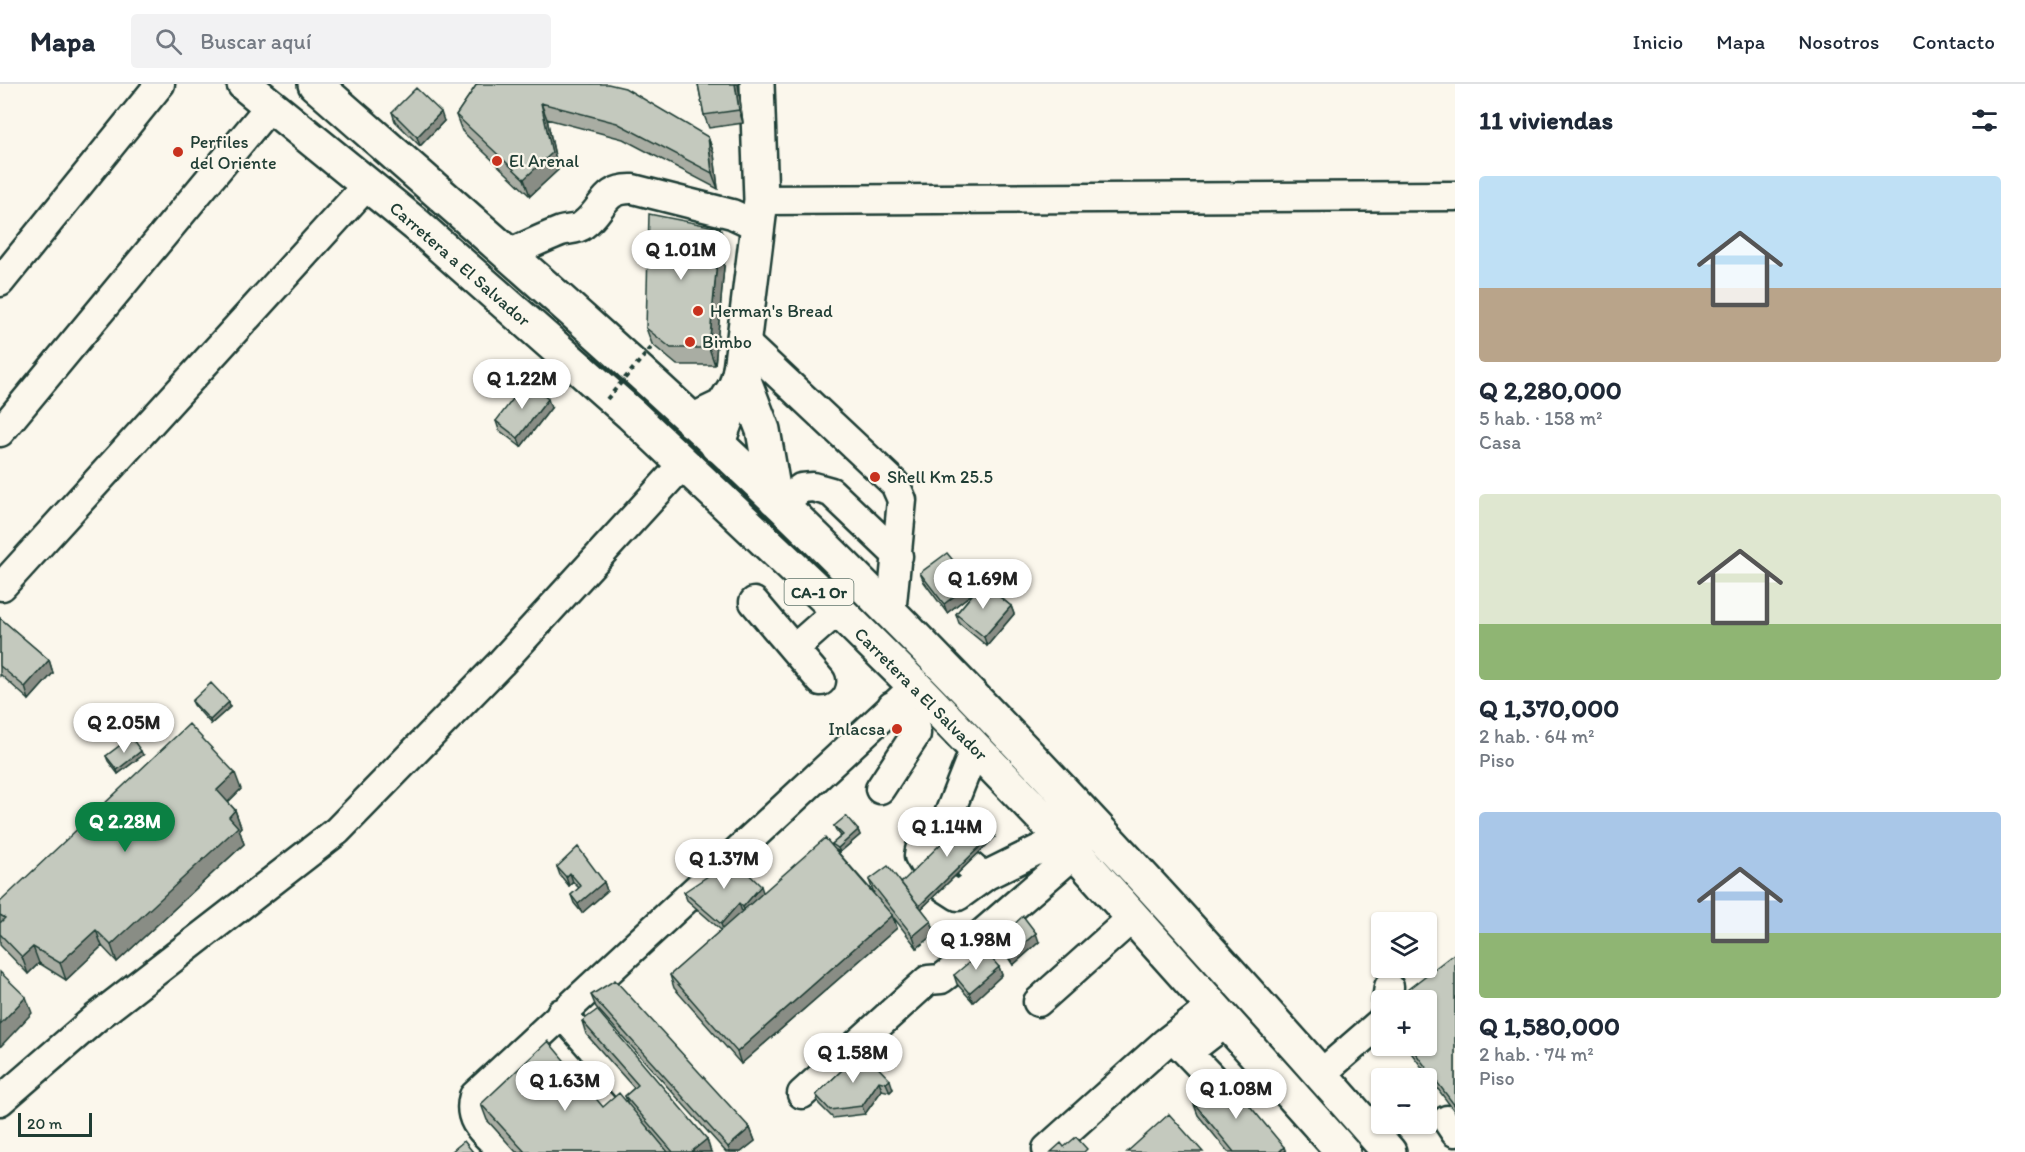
<!DOCTYPE html>
<html lang="es">
<meta charset="utf-8">
<style>
:root{--surface:#fff;--page:#f2f2f3;--text:#1f2937;--muted:#747a83;--line:#e0e1e3;--accent:#0b8043}
body{margin:0;font-family:Itim,sans-serif;background:var(--page);color:var(--text);height:100vh;display:flex;flex-direction:column;font-size:22px;white-space:nowrap}
*{box-sizing:border-box;margin:0}
p{font-size:20px;color:var(--muted)}
.icon{flex:none;width:33px;height:33px;fill:none;stroke:currentColor;stroke-width:2;stroke-linecap:round;stroke-linejoin:round}
.map{position:relative;flex:1;overflow:hidden}
.details{display:flex;flex-direction:column;background:var(--surface);width:570px}
.details>*{flex:none}
.controls{position:absolute;left:1371px;top:828px;display:grid;gap:12px}
.controls a{display:grid;place-items:center;width:66px;height:66px;border-radius:6px;background:var(--surface);box-shadow:0 2px 4px #0004;font-size:30px}
.scale{position:absolute;left:18px;bottom:15px;width:74px;box-sizing:border-box;padding-left:6px;border:3px solid #1f3d34;border-top:0;font-size:16px;line-height:21px;white-space:nowrap;color:#1f3d34;-webkit-text-stroke:4px #fbf7ec;paint-order:stroke}
.price{position:absolute;translate:-50% -51px;padding:0 14px;border-radius:21px;background:#fff;color:#222;font-size:20px;line-height:39px;filter:drop-shadow(0 2px 3px #0008)}
.price::after{content:'';position:absolute;left:50%;top:36px;width:18px;height:14px;margin-left:-9px;background:inherit;clip-path:polygon(0 0,100% 0,50% 100%)}
.price.active{background:var(--accent);color:#fff}
ul{padding:0;list-style:none}
li{display:grid;align-content:center;gap:12px;height:318px;padding:0 24px}
li span{display:grid;place-items:center;height:186px;border-radius:6px;color:#555}
li>.icon{margin-inline-start:auto}
span .icon{width:108px;height:108px;fill:#fffc;stroke-width:1}
li b{font-size:26px}
h2{display:flex;justify-content:space-between;align-items:center;height:72px;padding:0 24px;font-size:26px}
header{display:flex;align-items:center;gap:36px;box-sizing:border-box;height:84px;padding:0 30px;background:var(--surface);border-bottom:2px solid var(--line)}
header strong{font-size:28px}
nav{display:flex;gap:33px;margin-inline-start:auto;font-size:21px}
.search{width:420px;height:54px;background:var(--page);display:flex;align-items:center;gap:15px;box-sizing:border-box;padding:0 21px;border-radius:6px;color:var(--muted);font-size:22px}
main{display:flex;flex:1;min-height:0}
.map>svg:first-child{display:block}
.lines{fill:none;stroke-linecap:round;stroke-linejoin:round}
.minor-casing{stroke:#1f3d34;stroke-width:33}
.major-casing{stroke:#1f3d34;stroke-width:38}
.highway-casing{stroke:#1f3d34;stroke-width:38}
.minor{stroke:#fbf7ec;stroke-width:28}
.major{stroke:#fbf7ec;stroke-width:33}
.highway{stroke:#fbf7ec;stroke-width:33}
.path-bridge{stroke:#1f3d34;stroke-width:4;stroke-dasharray:4.5 4.5;stroke-linecap:butt}
.wall{fill:#a9ada3;stroke:#1f3d34;stroke-width:1.5}
.shaded-wall{fill:#898d85;stroke:#1f3d34;stroke-width:1.5}
.building{fill:#c4c9be;stroke:#1f3d34;stroke-width:1.5}
.poi-dot{fill:#c8321e;stroke:#fbf7ec;stroke-width:2}
.labels{text-anchor:middle;dominant-baseline:central;stroke-width:4.5;stroke-linejoin:round;paint-order:stroke}
.shield{fill:#fbf7ec;stroke:#61756b;stroke-width:1.5}
.shield-label{font-size:16px;font-weight:bold;fill:#1f3d34}
.poi-label{font-size:18px;fill:#1f3d34;stroke:#fbf7ec;text-anchor:start}
.street-label{font-size:18px;fill:#1f3d34;stroke:#fbf7ec}
</style>
<header>
<strong>Mapa</strong>
<div class="search"><svg class="icon" aria-label="search" viewBox="0 0 24 24"><circle cx="10" cy="10" r="6"/><path d="M15 15l6 6"/></svg>Buscar aquí</div>
<nav><a>Inicio</a><a>Mapa</a><a>Nosotros</a><a>Contacto</a></nav>
</header>
<main>
<div class="map">
<svg width="1455" height="1068" viewBox="0 0 1455 1068">
<rect width="100%" height="100%" fill="#fbf7ec"/>
<filter id="ink" filterUnits="userSpaceOnUse"><feTurbulence type="fractalNoise" baseFrequency=".0167" numOctaves="2"/><feDisplacementMap in="SourceGraphic" scale="12" xChannelSelector="R" yChannelSelector="G"/><feConvolveMatrix kernelMatrix="1 2 1 2 8 2 1 2 1" color-interpolation-filters="sRGB"/></filter>
<g filter="url(#ink)">
<g class="lines">
<g class="minor-casing">
<path id="minor" d="M761,116L1455,112
M509,170C526,162 543,154 561,147C568,145 577,146 583,141C605,125 602,104 633,105L732,130L758,142
M0,198L160,0
M744,258L895,400L902,416L891,530
M0,348L270,22
M782,421L801,404L813,403L831,408L898,472
M2,502L368,100
M754,518L821,597
M795,564L838,526
M880,705L916,650L915,644L892,622
M948,759L942,748L975,664
M968,780L977,788L987,791L1062,754
M925,782L919,772L920,766L942,748
M944,803L958,812L987,791
M1387,916L1389,903
M1038,918L1132,834
M561,929L635,1013
M1182,963L1223,1006
M1188,968L1228,937
M1321,990L1382,937
M802,1010L928,896L941,895L961,880L962,867L1074,770
M0,1017L97,933L337,747L501,579L683,380
M1447,1036L1455,1048
M1047,1065L1166,958L1214,921
M504,1068C487,1050 466,1039 474,1012L915,602"/>
</g>
<g class="major-casing">
<path id="major" d="M717,361L728,331L740,286L761,116L757,0"/>
</g>
<g class="highway-casing">
<path id="highway" d="M244,0L418,142L631,330L838,526L915,602L1062,754L1343,1068
M315,0C473,139 633,277 785,424C996,629 1195,846 1389,1068
M740,286L763,346L775,415
M692,337L723,322L737,300"/>
</g>
<use href="#minor" class="minor"/>
<use href="#major" class="major"/>
<use href="#highway" class="highway"/>
<path class="path-bridge" d="M607,315L651,264"/>
</g>
<path class="wall" d="M477,0L708,53L714,70L718,105L623,55L547,35L558,86L530,112L462,47L456,31Z
M698,0H738L743,39L709,44L704,31Z
M392,28L444,37L420,62L395,37Z
M726,161L715,281H677L652,260L646,244Z
M551,324L521,363L499,346L496,337Z
M920,489L965,491L983,499L1011,522L1014,530L987,562L959,539L956,530L975,507L947,529L924,498Z
M0,534L49,576L53,589L29,616L1,591L0,592Z
M192,617L229,618L230,623L211,640L194,621Z
M143,671L118,690L108,677L106,672Z
M241,705L228,718L235,726L241,743L239,745L244,760L117,878L102,862L66,896L39,879L28,890L0,861V818Z
M834,742L858,746L860,751L840,768L836,766L874,809L869,796L901,799L994,749L995,753L921,825L931,837L935,850L917,864L894,834L897,844L741,980L674,904L670,891L721,846L687,816L684,808L764,809L832,762V760L841,752L836,746Z
M557,783L604,798L607,807L582,829L574,819L571,811L579,804L573,798L569,802L560,791Z
M998,855L1039,858L1013,881L1001,863Z
M1455,869V1028L1406,962H1426Z
M999,883L1002,891L973,918L957,900L954,891Z
M591,911L750,1044L755,1057L741,1068H726L596,923Z
M582,937L711,1068H516L487,1036L481,1020L603,1023L628,1020L625,1012L634,1004L586,950Z
M862,967L893,1005L890,1008L882,1006L865,1030L833,1034L819,1020L816,1011Z
M1193,1018L1286,1068H1228L1198,1031Z"/>
<path class="shaded-wall" d="M735,0H738L743,39L739,26Z
M541,19L547,35L558,86L530,112L524,95Z
M441,28L444,37L420,62L417,53Z
M708,53L714,70L718,105L712,89Z
M720,144L726,161L715,281L709,264Z
M548,315L551,324L521,363L518,354Z
M980,492L983,501L947,529L944,520Z
M1011,522L1014,530L987,562L984,553Z
M49,576L53,589L29,616L25,603Z
M229,618L230,623L211,640L210,636Z
M141,667L143,671L118,690L117,686Z
M235,689L241,705L223,723L217,706Z
M235,726L241,743L239,745L244,760L117,878L111,861Z
M858,746L860,751L840,768L838,764Z
M994,749L995,753L918,828L917,824Z
M570,789L573,798L569,802L566,793Z
M604,798L607,807L582,829L578,820Z
M761,802L764,811L746,832L743,823Z
M739,819L742,828L724,848L721,840Z
M892,831L897,844L741,980L737,968Z
M931,837L935,850L917,864L913,852Z
M96,846L102,862L66,896L60,879Z
M1036,849L1039,858L1013,881L1009,872Z
M33,863L39,879L28,890L22,873Z
M999,883L1002,891L973,918L969,909Z
M26,913L32,929L0,963V940Z
M890,996L893,1005L890,1008L886,999Z
M879,997L882,1006L865,1030L862,1022Z
M750,1044L755,1057L741,1068H730L728,1063Z
M707,1055L711,1068H691Z
M1284,1063L1286,1068H1279Z"/>
<path class="building" d="M477,0H608L625,4L708,53L712,89L617,39L541,19L552,69L524,95L456,31Z
M698,0H735L739,26L704,31Z
M416,4L441,28L417,53L392,28Z
M649,130L720,144L709,264H671L646,244Z
M526,298L548,315L518,354L496,337Z
M947,469L965,491L974,484L980,492L944,520L920,489Z
M982,499L1011,522L984,553L956,530Z
M0,534L49,576L25,603L0,582Z
M211,599L229,618L210,636L192,617Z
M189,640L235,689L217,706L235,726L229,733L238,743L111,861L96,846L60,879L33,863L22,873L0,850V839L5,834L0,831V818Z
M131,653L141,667L117,686L106,672Z
M973,728L994,749L919,822L901,799Z
M846,732L858,746L838,764L832,760L843,751L834,742Z
M825,754L892,831L737,968L670,891Z
M578,763L604,798L578,820L571,811L581,802L570,789L566,793L557,783Z
M729,771L761,802L743,823L739,819L721,840L684,808L708,792Z
M888,782L931,837L913,852L869,796Z
M1023,832L1036,849L1009,872L998,855Z
M984,866L999,883L969,909L954,891Z
M1455,869V1022L1410,962H1426V916H1394Z
M0,888L26,913L0,940Z
M615,896L750,1044L728,1063L591,911Z
M597,926L707,1055L691,1068H673L625,1012L638,1001L582,937Z
M548,957L603,1023L619,1009L668,1068H525L481,1020Z
M862,967L890,996L886,999L879,997L862,1022L830,1026L816,1011Z
M1225,992L1284,1063L1279,1068H1234L1193,1018Z
M1169,1030L1203,1068H1127Z
M1076,1053L1087,1065L1084,1068H1051L1061,1059L1064,1063Z
M464,1057L473,1068H451Z"/>
</g>
<g class="poi-dot">
<circle cx="178" cy="68" r="6"/>
<circle cx="497" cy="77" r="6"/>
<circle cx="698" cy="227" r="6"/>
<circle cx="690" cy="258" r="6"/>
<circle cx="875" cy="393" r="6"/>
<circle cx="897" cy="645" r="6"/>
</g>
<g class="labels">
<rect class="shield" x="784.5" y="495" width="69" height="26" rx="4.5"/>
<g class="shield-label">
<text x="819" y="508">CA-1 Or</text>
</g>
<g class="poi-label">
<text x="190" y="58">Perfiles<tspan x="190" dy="21">del Oriente</tspan></text>
<text x="509" y="77">El Arenal</text>
<text x="710" y="227">Herman's Bread</text>
<text x="702" y="258">Bimbo</text>
<text x="887" y="393">Shell Km 25.5</text>
<text x="885" y="645" text-anchor="end">Inlacsa</text>
</g>
<g class="street-label">
<text transform="translate(460 180) rotate(41)">Carretera a El Salvador</text>
<text transform="translate(921 610) rotate(45)">Carretera a El Salvador</text>
</g>
</g>
</svg>
<div class="controls">
<a><svg class="icon" aria-label="layers" viewBox="0 0 24 24"><path d="M12 4l9 5-9 5-9-5zM3 14l9 5 9-5"/></svg></a>
<a>+</a>
<a>−</a>
</div>
<div class="scale">20 m</div>
<b class="price" style="left:681px;top:197px">Q 1.01M</b>
<b class="price" style="left:522px;top:326px">Q 1.22M</b>
<b class="price" style="left:983px;top:526px">Q 1.69M</b>
<b class="price" style="left:124px;top:670px">Q 2.05M</b>
<b class="price active" style="left:125px;top:769px">Q 2.28M</b>
<b class="price" style="left:947px;top:774px">Q 1.14M</b>
<b class="price" style="left:724px;top:806px">Q 1.37M</b>
<b class="price" style="left:976px;top:887px">Q 1.98M</b>
<b class="price" style="left:853px;top:1000px">Q 1.58M</b>
<b class="price" style="left:565px;top:1028px">Q 1.63M</b>
<b class="price" style="left:1236px;top:1036px">Q 1.08M</b>
</div>
<section class="details">
<h2>11 viviendas<svg class="icon" aria-label="filters" viewBox="0 0 24 24"><path d="M4 7h16M4 17h16"/><circle cx="9" cy="7" r="2"/><circle cx="15" cy="17" r="2"/></svg></h2>
<ul>
<li><span style="background:linear-gradient(#bfe0f5 60%,#b9a48a 0)"><svg class="icon" aria-label="home" viewBox="0 0 24 24"><path d="M3 11l9-7 9 7M6 9v11h12V9"/></svg></span><div><b>Q 2,280,000</b><p>5 hab. · 158 m²</p><p>Casa</p></div></li>
<li><span style="background:linear-gradient(#dfe7d0 70%,#8fb573 0)"><svg class="icon" aria-label="home" viewBox="0 0 24 24"><path d="M3 11l9-7 9 7M6 9v11h12V9"/></svg></span><div><b>Q 1,370,000</b><p>2 hab. · 64 m²</p><p>Piso</p></div></li>
<li><span style="background:linear-gradient(#a9c7e8 65%,#8fb573 0)"><svg class="icon" aria-label="home" viewBox="0 0 24 24"><path d="M3 11l9-7 9 7M6 9v11h12V9"/></svg></span><div><b>Q 1,580,000</b><p>2 hab. · 74 m²</p><p>Piso</p></div></li>
</ul>
</section>
</main>
